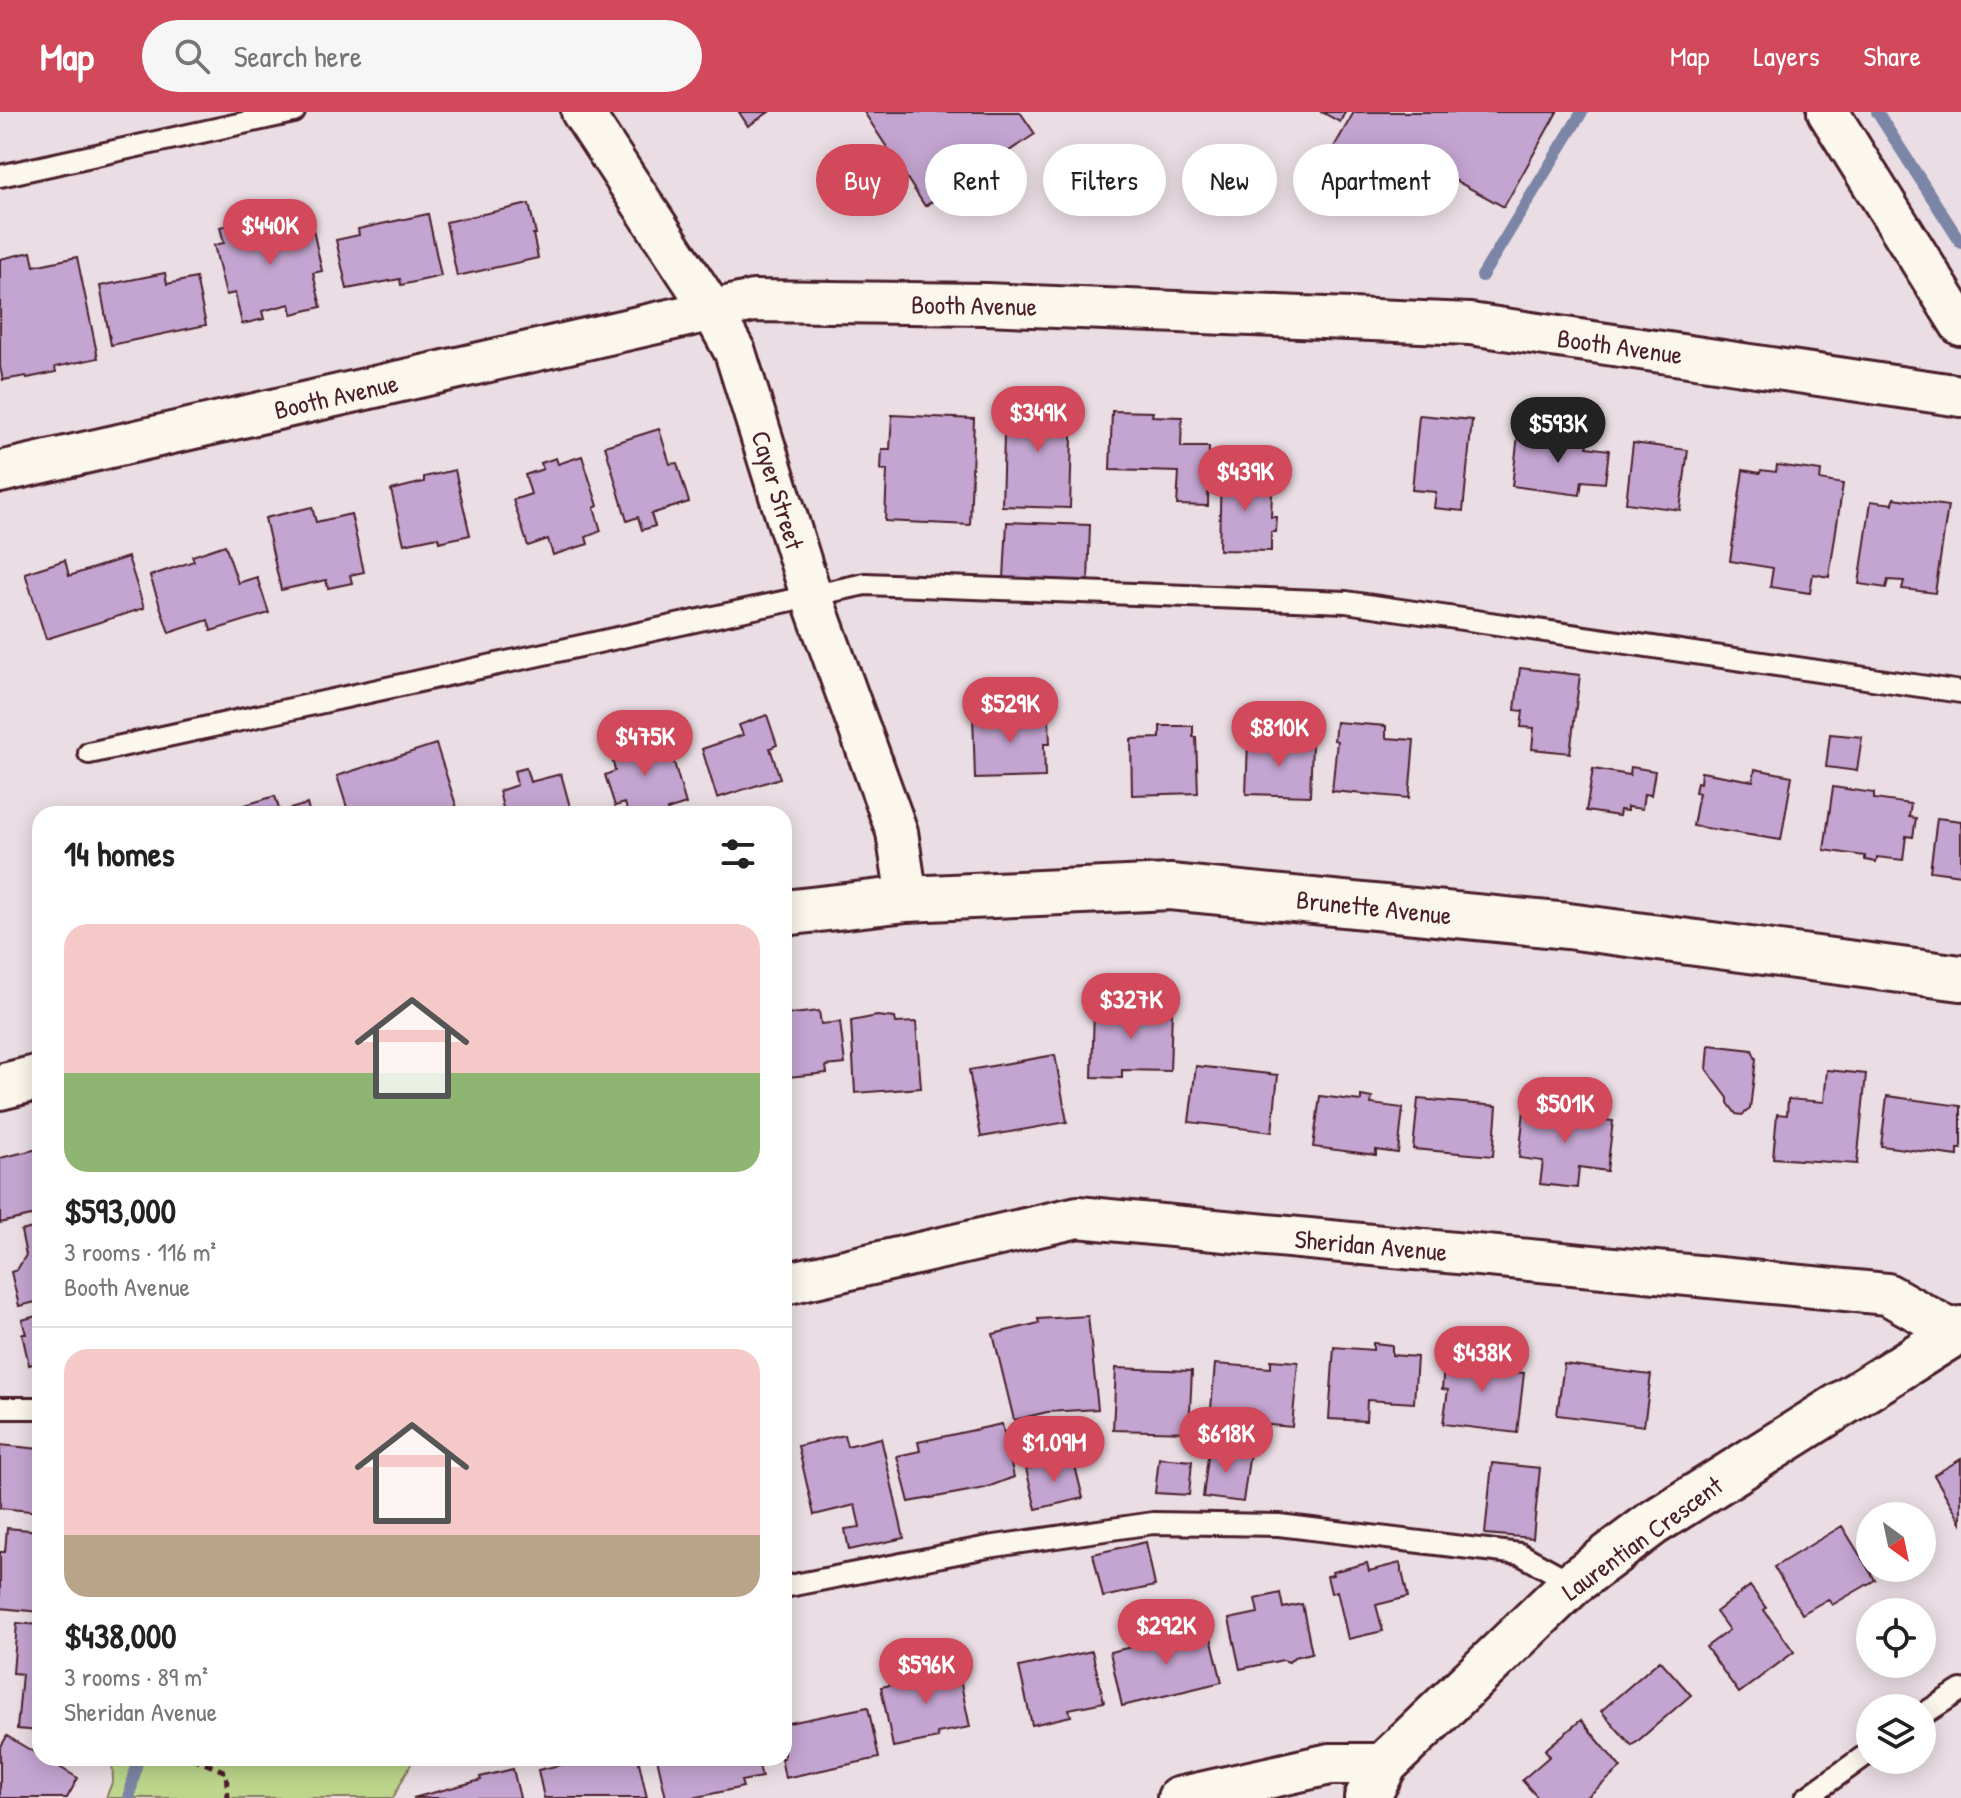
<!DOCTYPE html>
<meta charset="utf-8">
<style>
:root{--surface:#fff;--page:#f6f6f6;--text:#222;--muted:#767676;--line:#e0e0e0;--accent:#d1495b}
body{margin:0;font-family:"Patrick Hand",sans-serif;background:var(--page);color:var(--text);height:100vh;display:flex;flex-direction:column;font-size:30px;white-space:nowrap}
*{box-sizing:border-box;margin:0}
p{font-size:26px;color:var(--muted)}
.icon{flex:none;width:44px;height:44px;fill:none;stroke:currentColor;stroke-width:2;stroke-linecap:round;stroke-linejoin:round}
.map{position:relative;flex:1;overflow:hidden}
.drawer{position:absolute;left:32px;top:694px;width:760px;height:960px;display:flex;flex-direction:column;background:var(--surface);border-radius:24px;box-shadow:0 4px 20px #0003}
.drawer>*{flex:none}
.hud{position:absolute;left:816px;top:32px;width:760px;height:72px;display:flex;gap:16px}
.needle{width:52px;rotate:147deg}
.fabs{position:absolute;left:1856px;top:1390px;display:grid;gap:16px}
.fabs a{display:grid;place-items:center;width:80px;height:80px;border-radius:50%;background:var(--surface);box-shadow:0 4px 20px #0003;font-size:40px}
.price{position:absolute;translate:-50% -68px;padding:0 18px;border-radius:28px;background:var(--accent);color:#fff;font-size:26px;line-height:52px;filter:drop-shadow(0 2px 4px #0008)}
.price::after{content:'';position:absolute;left:50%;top:48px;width:24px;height:18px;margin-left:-12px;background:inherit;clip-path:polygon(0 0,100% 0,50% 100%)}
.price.active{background:#222;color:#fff}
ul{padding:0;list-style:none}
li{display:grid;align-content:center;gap:16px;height:424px;padding:0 32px}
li+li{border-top:2px solid var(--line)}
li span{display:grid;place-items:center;height:248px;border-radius:24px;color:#555}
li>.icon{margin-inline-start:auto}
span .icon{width:144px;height:144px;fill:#fffc;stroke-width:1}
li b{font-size:34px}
h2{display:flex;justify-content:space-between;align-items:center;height:96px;padding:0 32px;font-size:34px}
.pill{padding:0 28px;border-radius:36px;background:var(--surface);box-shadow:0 4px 20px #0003;font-size:28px;line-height:72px}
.pill.active{background:var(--accent);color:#fff}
header{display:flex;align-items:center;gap:48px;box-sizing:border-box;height:112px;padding:0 40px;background:var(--accent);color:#fff}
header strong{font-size:38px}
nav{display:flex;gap:44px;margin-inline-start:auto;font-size:28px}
.search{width:560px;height:72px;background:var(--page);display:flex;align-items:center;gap:20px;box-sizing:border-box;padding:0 28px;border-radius:44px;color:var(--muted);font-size:30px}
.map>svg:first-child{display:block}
.green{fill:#bdd68c;stroke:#847a5c;stroke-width:2}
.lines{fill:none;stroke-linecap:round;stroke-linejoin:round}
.stream{stroke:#7b85a5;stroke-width:12}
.building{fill:#c4a5d1;stroke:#4a1f2b;stroke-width:2}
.service-casing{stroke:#4a1f2b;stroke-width:26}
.minor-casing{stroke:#4a1f2b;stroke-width:46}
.tertiary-casing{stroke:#4a1f2b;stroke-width:50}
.secondary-casing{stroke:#4a1f2b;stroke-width:50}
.path{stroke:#4a1f2b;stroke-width:5;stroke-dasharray:8 6;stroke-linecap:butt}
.service{stroke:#fbf7ec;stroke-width:20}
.minor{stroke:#fbf7ec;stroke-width:40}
.tertiary{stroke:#fbf7ec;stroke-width:44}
.secondary{stroke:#fbf7ec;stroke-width:44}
.labels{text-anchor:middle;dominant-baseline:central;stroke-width:6;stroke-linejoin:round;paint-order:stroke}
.street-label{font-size:26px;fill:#4a1f2b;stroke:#fbf7ec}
</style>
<header>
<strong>Map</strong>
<div class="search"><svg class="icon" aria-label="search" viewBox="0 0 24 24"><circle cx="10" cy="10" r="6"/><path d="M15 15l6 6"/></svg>Search here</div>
<nav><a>Map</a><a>Layers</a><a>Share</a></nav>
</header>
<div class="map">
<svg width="1961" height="1686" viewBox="0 0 1961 1686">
<rect width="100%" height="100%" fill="#eadee4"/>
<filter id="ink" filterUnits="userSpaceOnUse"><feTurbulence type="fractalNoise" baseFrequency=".0125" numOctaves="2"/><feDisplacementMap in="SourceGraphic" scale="16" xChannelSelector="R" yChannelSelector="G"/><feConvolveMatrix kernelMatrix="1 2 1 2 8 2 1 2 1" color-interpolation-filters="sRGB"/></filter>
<g filter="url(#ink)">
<path class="green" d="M112,1646H414L393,1686H106L113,1668Z"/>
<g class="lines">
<path class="stream" d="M1877,0L1961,131
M1482,164L1582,0
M129,1686L138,1646"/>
</g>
<path class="building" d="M739,0H769L748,14Z
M864,0H1020L1035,22L925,94Z
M1322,0H1345L1340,10Z
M1354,0H1557L1504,95L1451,66L1442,82L1431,76L1428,81L1405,69L1392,92L1323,54Z
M529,92L536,122H533L538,146L457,164L446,110Z
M296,100L300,116L312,113L322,159L313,161L321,195L292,202L290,192L262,199L264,207L242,212L235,181L226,183L214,133L224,131L220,115L248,109L250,119L272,114L270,106Z
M428,102L441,164L401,173L400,167L347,177L336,128L359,123L358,117Z
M31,140L34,154L77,145L98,246L55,255L56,260L27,266L26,264L3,268L0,255V147Z
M165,161L167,172L196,166L206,213L111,233L100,174Z
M1005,288L1073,289L1070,396L1002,394Z
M1112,299L1153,300L1152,304L1182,305L1181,335H1209L1208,394L1177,393L1179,360L1110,358Z
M892,303L974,307L970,413L885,409L887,358H881L882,337H890Z
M1419,303L1472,308L1463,399L1434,396L1436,380L1412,378Z
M659,317L670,352L677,351L689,390L651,402L655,414L642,418L638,405L627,409L605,334Z
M1518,323L1588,332L1587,335L1609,338L1605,371L1582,369L1580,383L1512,374Z
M1633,331L1688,338L1680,398L1626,391Z
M582,344L598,394L594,396L601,419L586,425L588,432L553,443L548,427L528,434L513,388L531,382L525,363L543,357L541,351L556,346L558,352Z
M1777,353L1821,359L1820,368L1843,372L1829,465L1813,462L1810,481L1770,475L1773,456L1730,449L1743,358L1760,361L1761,358L1776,360Z
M455,358L470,423L439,430L438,425L404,432L391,378L424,370V365Z
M1221,358L1259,360L1258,380H1272L1271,405H1277L1276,420H1271V439L1219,438Z
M1894,386L1948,394L1935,481L1902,477L1904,469L1888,468L1886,476L1859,472L1871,389L1893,392Z
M312,395L316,410L351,402L364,460L350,463L352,471L328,476L326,468L281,478L265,406Z
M1007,410L1090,413L1088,470L1004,466Z
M225,433L238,471L257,465L269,501L211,519L208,508L169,521L150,464L194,449L192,444Z
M128,445L144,496L46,527L25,461L65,448L69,464Z
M1520,556L1580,563L1570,641L1532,637L1534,616L1521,615L1523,599L1515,598Z
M1039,600V607L1049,606L1050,632H1044L1045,665L975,667L973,602Z
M767,603L777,633L770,636L780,666L717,686L702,637L743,623L739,613Z
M1336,610L1386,614V626L1414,628L1409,686L1332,679L1337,629L1334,628Z
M1160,614H1193V625H1196L1198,681L1132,683L1131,627L1160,626Z
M1830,622L1862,625L1857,659L1826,655Z
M621,623L625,639L667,626L686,692L667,698L669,702H628L625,691L615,694L605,663L615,659L608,627Z
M1248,630L1312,632L1310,684L1246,682Z
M436,632L459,702H349L337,664Z
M1631,655L1655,659L1651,683L1644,682L1642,697L1627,695V699L1620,698L1619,704L1586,699L1593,657L1630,663Z
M526,656L530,670L561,662L572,702H496L495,699L503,696L499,679L517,673L514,659Z
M1755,657L1792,664L1781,728L1693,714L1699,681L1695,680L1697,670L1700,671L1701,660L1753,669Z
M1833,675L1874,681V687L1911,692L1909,705L1916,706L1913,725L1906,724L1903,748L1877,745L1876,750L1865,748V744L1824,738Z
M275,684L280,700L307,692L310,702H236L235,696Z
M1937,706L1961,709V763L1930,759Z
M1094,896L1172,898L1170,959L1122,958V966L1092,965Z
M819,899L821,912L840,910L845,952L826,954L827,961L788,965L787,959H784V903Z
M877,904L895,906L896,911L916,910L921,976L855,981L851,909Z
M1709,933L1752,938L1756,947L1750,997L1742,1003L1736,1002L1728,991V986L1707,958Z
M1055,943L1067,1010L981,1025L969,958Z
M1196,954L1278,963L1272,1020L1189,1010Z
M1827,958L1866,962L1857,1052L1773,1046L1777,1002L1787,1003L1788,987L1824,990Z
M1320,984L1361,989V984L1372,986L1371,992L1403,996L1398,1041L1376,1038V1043L1313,1035Z
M1887,984L1961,994V1037H1958V1044L1881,1034Z
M1418,987L1497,994L1493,1044L1413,1037Z
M1524,998L1613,1009L1607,1059L1579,1055L1577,1076L1540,1072L1543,1049L1519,1046Z
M38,1037L40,1047V1102L0,1111V1046Z
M40,1114V1189L19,1194L11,1160L17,1158L26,1143L21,1119Z
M40,1203V1264L37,1251L29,1253L22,1222H26L22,1208Z
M1088,1204L1098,1297L1047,1300L1014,1308L993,1222L1039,1211L1038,1207Z
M1373,1231L1392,1233V1243L1417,1245L1414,1291L1367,1288L1366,1309L1329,1307L1334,1235L1373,1238Z
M1445,1243L1505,1250L1504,1259L1524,1261L1517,1321L1443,1312L1448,1278L1442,1277Z
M1271,1248L1298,1250L1292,1315L1210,1308L1215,1252L1271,1256Z
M1564,1252L1651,1263L1644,1314L1557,1303Z
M1116,1256L1192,1259L1189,1320L1113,1318Z
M1002,1312L1014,1365L985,1376L909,1390L897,1344L920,1339L918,1330Z
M844,1323L847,1334L881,1326L904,1426L849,1438L845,1417L860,1415L855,1393L814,1403L798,1334Z
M0,1333L40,1337V1400L0,1396Z
M1209,1336L1250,1340L1243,1390L1203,1385Z
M1073,1346L1083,1386L1036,1397L1026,1357Z
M1159,1346L1192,1349L1189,1383L1155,1381Z
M1961,1347V1410L1934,1363Z
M1492,1351L1540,1356L1533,1426L1485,1422Z
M1842,1414L1875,1468L1832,1493L1828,1487L1802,1502L1774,1455Z
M7,1416L40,1419V1500L0,1496V1440H5Z
M1146,1430L1155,1474L1103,1485L1093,1442Z
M1367,1451L1369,1459L1400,1451L1408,1485L1376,1493L1383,1519L1348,1527L1337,1479L1331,1481L1327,1464L1333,1463L1332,1460Z
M1750,1474L1766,1496L1764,1498L1794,1540L1739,1581L1706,1535L1729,1518L1716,1500Z
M1280,1481L1283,1496L1302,1492L1312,1541L1294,1545L1289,1550L1283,1548L1240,1557L1229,1507L1258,1501L1255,1487Z
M17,1511L40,1513V1619L17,1617L22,1562L13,1561Z
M1209,1517L1222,1570L1122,1594L1110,1540Z
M1092,1539L1104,1590L1069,1597L1071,1604L1032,1613L1019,1555Z
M1660,1548L1691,1583L1632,1634L1601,1599Z
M957,1553L970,1615L937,1621L938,1626L893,1635L881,1575L915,1568L914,1562Z
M868,1595L879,1646L785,1666L781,1646H784V1612Z
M1581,1608L1621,1656L1586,1686H1538L1522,1668L1550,1644L1545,1638Z
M7,1624L40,1644V1646H44L78,1666L67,1686H0V1636Z
M590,1646H638L647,1686H544L538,1658Z
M657,1646H757L762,1665L741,1669L743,1675L693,1686H666Z
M513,1657L520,1686H413L481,1668L480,1665Z"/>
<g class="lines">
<g class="service-casing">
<path id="service" d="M0,64L294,0
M89,641L865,472L1346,490L1961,580
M0,1296H40
M784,1475L988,1435L1153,1411L1279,1413L1520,1442L1573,1471
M1922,1603L1961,1578
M1806,1686L1870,1640"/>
</g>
<g class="minor-casing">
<path id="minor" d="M582,0L712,198L735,240L811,483L897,720L907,787
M1828,0L1961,213
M0,360L753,189L985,192L1470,212L1961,284
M784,1172L1078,1105L1887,1182L1955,1220
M1178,1686L1330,1652H1385"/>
</g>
<g class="tertiary-casing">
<path id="tertiary" d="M1367,1686L1385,1652L1573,1471L1653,1411L1961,1217"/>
</g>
<g class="secondary-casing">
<path id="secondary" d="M784,801L907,787L1170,775L1568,814L1961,866
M0,975L40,965"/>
</g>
<path class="path" d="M192,1646L226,1660L228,1686"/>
<use href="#service" class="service"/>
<use href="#minor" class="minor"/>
<use href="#tertiary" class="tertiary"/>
<use href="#secondary" class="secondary"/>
</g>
</g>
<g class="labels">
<g class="street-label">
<text transform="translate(974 193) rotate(1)">Booth Avenue</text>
<text transform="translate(1620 234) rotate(8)">Booth Avenue</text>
<text transform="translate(336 284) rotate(-13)">Booth Avenue</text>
<text transform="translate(778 378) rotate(73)">Cayer Street</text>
<text transform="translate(1374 795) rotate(6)">Brunette Avenue</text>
<text transform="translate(1371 1133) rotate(5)">Sheridan Avenue</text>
<text transform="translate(1642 1426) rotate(-36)">Laurentian Crescent</text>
</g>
</g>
</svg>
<div class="fabs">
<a><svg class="needle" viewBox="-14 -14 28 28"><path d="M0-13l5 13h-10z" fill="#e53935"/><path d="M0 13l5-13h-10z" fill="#767676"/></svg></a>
<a><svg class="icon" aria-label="locate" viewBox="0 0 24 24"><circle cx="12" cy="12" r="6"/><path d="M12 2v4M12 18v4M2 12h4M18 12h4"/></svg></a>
<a><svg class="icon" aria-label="layers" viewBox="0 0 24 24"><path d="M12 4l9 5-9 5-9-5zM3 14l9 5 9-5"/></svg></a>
</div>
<b class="price" style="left:270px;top:155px">$440K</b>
<b class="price" style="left:1038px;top:342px">$349K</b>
<b class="price active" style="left:1558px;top:353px">$593K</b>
<b class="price" style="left:1245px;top:401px">$439K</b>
<b class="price" style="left:1010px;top:633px">$529K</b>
<b class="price" style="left:1279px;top:657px">$810K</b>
<b class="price" style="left:645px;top:666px">$475K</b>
<b class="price" style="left:1131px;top:929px">$327K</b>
<b class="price" style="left:1565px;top:1033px">$501K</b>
<b class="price" style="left:1482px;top:1282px">$438K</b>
<b class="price" style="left:1226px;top:1363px">$618K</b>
<b class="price" style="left:1054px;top:1372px">$1.09M</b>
<b class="price" style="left:1166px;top:1555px">$292K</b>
<b class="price" style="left:926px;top:1594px">$596K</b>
<div class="hud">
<a class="pill active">Buy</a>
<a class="pill">Rent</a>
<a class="pill">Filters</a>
<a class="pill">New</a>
<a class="pill">Apartment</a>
</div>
<section class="drawer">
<h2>14 homes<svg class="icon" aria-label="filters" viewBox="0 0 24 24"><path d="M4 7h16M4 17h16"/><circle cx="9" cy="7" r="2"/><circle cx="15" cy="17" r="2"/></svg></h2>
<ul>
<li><span style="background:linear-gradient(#f6c9c9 60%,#8fb573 0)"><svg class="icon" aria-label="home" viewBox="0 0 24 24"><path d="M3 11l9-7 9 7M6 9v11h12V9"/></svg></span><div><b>$593,000</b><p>3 rooms · 116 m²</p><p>Booth Avenue</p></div></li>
<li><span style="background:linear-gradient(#f6c9c9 75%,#b9a48a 0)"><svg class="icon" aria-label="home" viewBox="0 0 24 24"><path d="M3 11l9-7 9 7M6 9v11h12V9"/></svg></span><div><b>$438,000</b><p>3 rooms · 89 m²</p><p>Sheridan Avenue</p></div></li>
</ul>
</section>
</div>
